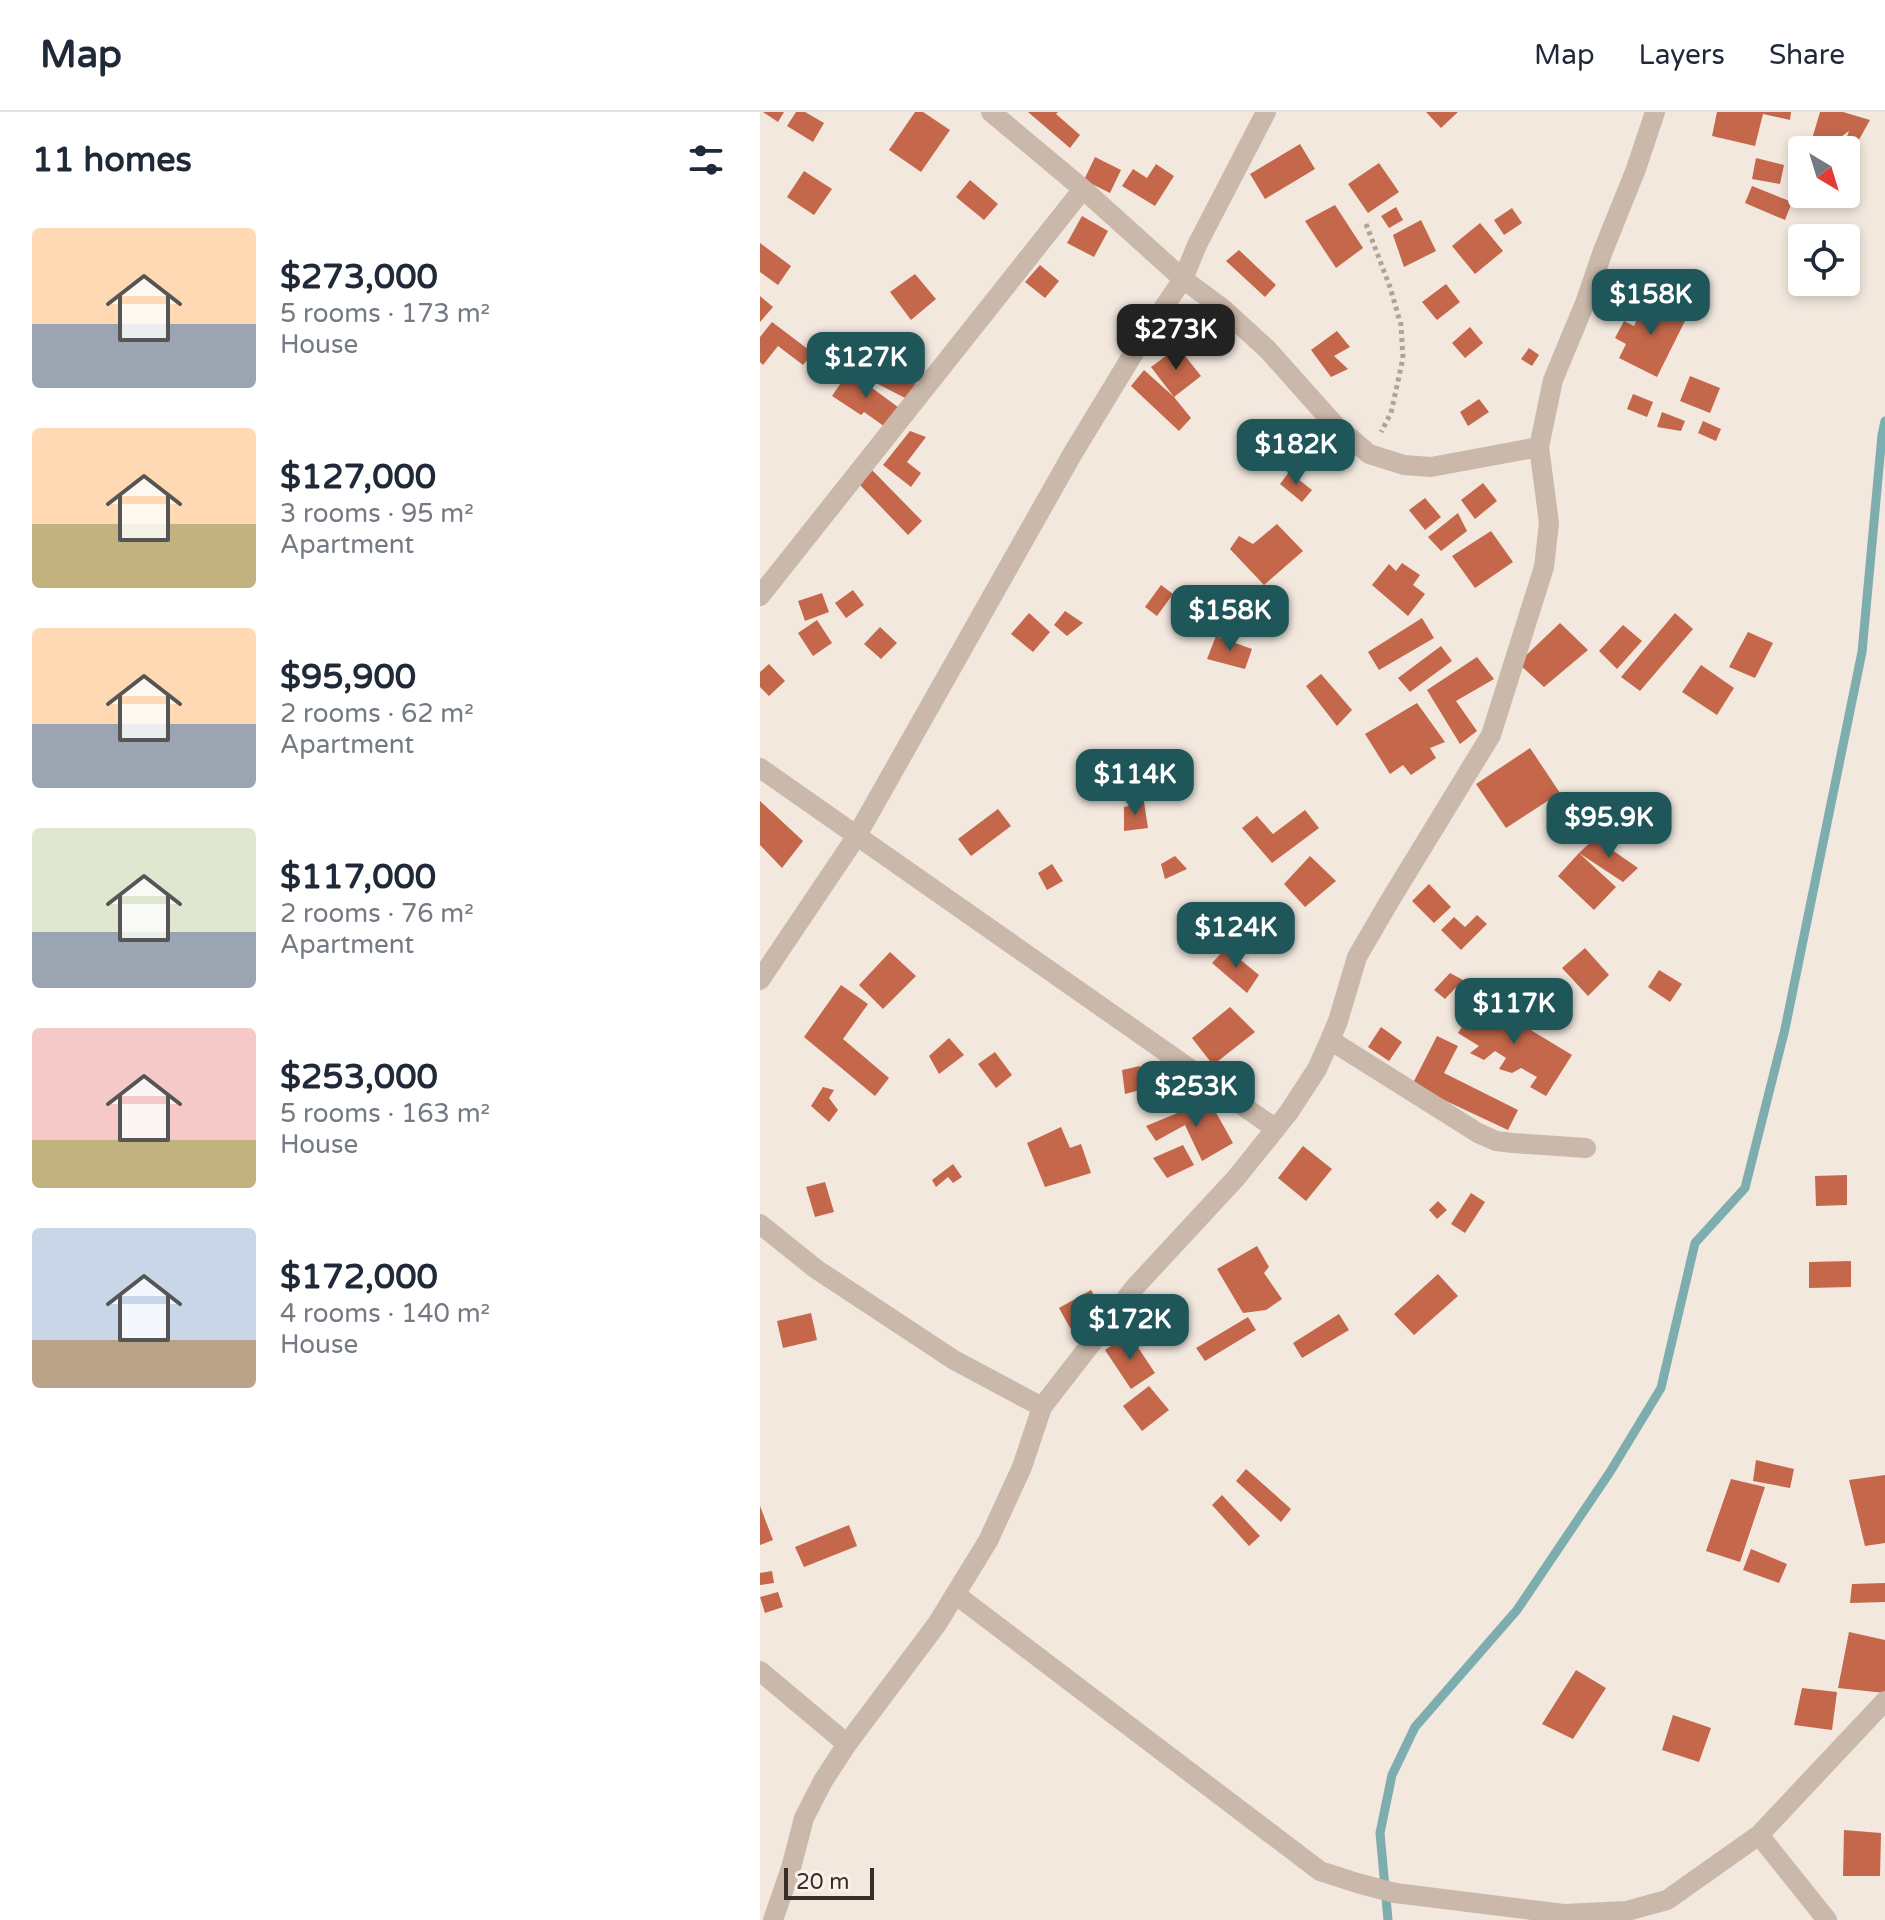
<!DOCTYPE html>
<meta charset="utf-8">
<style>
:root{--surface:#fff;--page:#f2f2f3;--text:#1f2937;--muted:#747a83;--line:#e0e1e3;--accent:#1f5659}
body{margin:0;font-family:"Varela Round",sans-serif;background:var(--page);color:var(--text);height:100vh;display:flex;flex-direction:column;font-size:30px;white-space:nowrap}
*{box-sizing:border-box;margin:0}
p{font-size:26px;color:var(--muted)}
.icon{flex:none;width:44px;height:44px;fill:none;stroke:currentColor;stroke-width:2;stroke-linecap:round;stroke-linejoin:round}
.map{position:relative;flex:1;overflow:hidden}
.panel{display:flex;flex-direction:column;background:var(--surface);width:760px}
.panel>*{flex:none}
.needle{width:52px;rotate:142deg}
.buttons{position:absolute;left:1028px;top:24px;display:grid;gap:16px}
.buttons a{display:grid;place-items:center;width:72px;height:72px;border-radius:8px;background:var(--surface);box-shadow:0 4px 12px #0003;font-size:40px}
.scale{position:absolute;left:24px;bottom:20px;width:90px;box-sizing:border-box;padding-left:8px;border:4px solid #382e29;border-top:0;font-size:22px;line-height:28px;white-space:nowrap;color:#382e29;-webkit-text-stroke:6px #faf2ea;paint-order:stroke}
.price{position:absolute;translate:-50% -68px;padding:0 18px;border-radius:16px;background:var(--accent);color:#fff;font-size:26px;line-height:52px;filter:drop-shadow(0 2px 4px #0008)}
.price::after{content:'';position:absolute;left:50%;top:48px;width:24px;height:18px;margin-left:-12px;background:inherit;clip-path:polygon(0 0,100% 0,50% 100%)}
.price.active{background:#222;color:#fff}
ul{padding:0;list-style:none}
li{display:flex;align-items:center;gap:24px;height:200px;padding:0 32px}
li span{display:grid;place-items:center;flex:none;width:224px;height:160px;border-radius:8px;color:#555}
li>.icon{margin-inline-start:auto}
span .icon{width:96px;height:96px;fill:#fffc;stroke-width:1}
li b{font-size:34px}
h2{display:flex;justify-content:space-between;align-items:center;height:96px;padding:0 32px;font-size:34px}
header{display:flex;align-items:center;gap:48px;box-sizing:border-box;height:112px;padding:0 40px;background:var(--surface);border-bottom:2px solid var(--line)}
header strong{font-size:38px}
nav{display:flex;gap:44px;margin-inline-start:auto;font-size:28px}
main{display:flex;flex:1;min-height:0}
.map>svg:first-child{display:block}
.lines{fill:none;stroke-linecap:round;stroke-linejoin:round}
.stream{stroke:#7dadaf;stroke-width:9}
.building{fill:#c4674a}
.path{stroke:#b6a294;stroke-width:5;stroke-dasharray:4 4;stroke-linecap:butt}
.minor{stroke:#cab8aa;stroke-width:20}
</style>
<header>
<strong>Map</strong>
<nav><a>Map</a><a>Layers</a><a>Share</a></nav>
</header>
<main>
<section class="panel">
<h2>11 homes<svg class="icon" aria-label="filters" viewBox="0 0 24 24"><path d="M4 7h16M4 17h16"/><circle cx="9" cy="7" r="2"/><circle cx="15" cy="17" r="2"/></svg></h2>
<ul>
<li><span style="background:linear-gradient(#ffd9b3 60%,#9aa5b1 0)"><svg class="icon" aria-label="home" viewBox="0 0 24 24"><path d="M3 11l9-7 9 7M6 9v11h12V9"/></svg></span><div><b>$273,000</b><p>5 rooms · 173 m²</p><p>House</p></div></li>
<li><span style="background:linear-gradient(#ffd9b3 60%,#c2b280 0)"><svg class="icon" aria-label="home" viewBox="0 0 24 24"><path d="M3 11l9-7 9 7M6 9v11h12V9"/></svg></span><div><b>$127,000</b><p>3 rooms · 95 m²</p><p>Apartment</p></div></li>
<li><span style="background:linear-gradient(#ffd9b3 60%,#9aa5b1 0)"><svg class="icon" aria-label="home" viewBox="0 0 24 24"><path d="M3 11l9-7 9 7M6 9v11h12V9"/></svg></span><div><b>$95,900</b><p>2 rooms · 62 m²</p><p>Apartment</p></div></li>
<li><span style="background:linear-gradient(#dfe7d0 65%,#9aa5b1 0)"><svg class="icon" aria-label="home" viewBox="0 0 24 24"><path d="M3 11l9-7 9 7M6 9v11h12V9"/></svg></span><div><b>$117,000</b><p>2 rooms · 76 m²</p><p>Apartment</p></div></li>
<li><span style="background:linear-gradient(#f6c9c9 70%,#c2b280 0)"><svg class="icon" aria-label="home" viewBox="0 0 24 24"><path d="M3 11l9-7 9 7M6 9v11h12V9"/></svg></span><div><b>$253,000</b><p>5 rooms · 163 m²</p><p>House</p></div></li>
<li><span style="background:linear-gradient(#c9d6e8 70%,#b9a48a 0)"><svg class="icon" aria-label="home" viewBox="0 0 24 24"><path d="M3 11l9-7 9 7M6 9v11h12V9"/></svg></span><div><b>$172,000</b><p>4 rooms · 140 m²</p><p>House</p></div></li>
</ul>
</section>
<div class="map">
<svg width="1125" height="1808" viewBox="0 0 1125 1808">
<rect width="100%" height="100%" fill="#f2e8de"/>
<g class="lines">
<path class="stream" d="M628,1808L620,1721L632,1663L655,1615L757,1498L850,1360L901,1276L935,1131L985,1076L1025,917L1102,540L1122,323L1125,309"/>
</g>
<path class="building" d="M3,0H24L18,10Z
M36,0H45L64,11L53,30L27,14Z
M155,0H163L190,18L161,60L129,38Z
M268,0H298L296,2L320,23L310,36Z
M666,0H698L681,16Z
M957,0H1031L1030,8L1003,2L995,34L952,24Z
M1060,0H1083L1110,8L1096,33L1085,30L1089,19L1070,33L1052,27Z
M540,32L555,57L505,87L490,62Z
M335,45L361,58L350,81L324,68Z
M996,46L1024,53L1020,72L992,67Z
M619,51L639,80L608,101L588,72Z
M396,52L414,64L395,94L362,74L373,57L387,66Z
M44,59L72,77L54,103L27,85Z
M210,68L238,92L224,108L196,85Z
M992,74L1032,90L1025,108L985,91Z
M575,93L603,136L576,156L545,109Z
M636,95L643,108L629,116L621,104Z
M752,96L762,111L744,123L734,108Z
M322,104L348,119L334,145L307,131Z
M661,108L676,139L644,155L633,123Z
M720,111L743,139L715,162L692,134Z
M0,131L31,154L18,173L0,160Z
M479,138L516,173L505,185L466,149Z
M280,153L299,169L285,186L265,170Z
M155,162L176,187L151,208L130,180Z
M686,172L700,190L677,208L662,190Z
M0,184L13,195L0,210Z
M888,185L927,205L897,265L859,246L866,232L855,226L864,209L874,214Z
M12,210L53,241L43,253L18,234L3,253L0,250V225Z
M710,215L723,231L705,246L692,231Z
M577,219L590,235L574,244L588,257L571,265L551,238Z
M70,221L97,224L95,246L67,244Z
M418,235L441,264L414,285L391,255Z
M769,236L779,243L772,254L761,247Z
M131,248L160,263L147,287L118,272Z
M384,258L414,285L431,306L419,319L371,274Z
M89,259L142,298L128,317L104,300L101,303L72,284Z
M930,264L960,276L950,301L920,289Z
M873,282L893,290L887,305L867,297Z
M719,287L729,300L708,314L700,300Z
M902,300L925,309L921,319L897,315Z
M943,309L961,317L956,329L938,321Z
M150,319L166,325L147,350L161,361L151,375L123,353Z
M112,358L162,409L148,423L99,372Z
M529,360L552,378L542,390L520,372Z
M723,371L737,389L715,407L701,388Z
M665,386L681,405L665,418L649,398Z
M698,401L707,419L681,439L668,425Z
M517,412L543,439L504,473L470,437L479,424L493,432Z
M731,419L753,450L715,476L692,444Z
M642,451L660,463L653,473L665,482L648,504L612,473L629,452L636,459Z
M401,473L413,482L397,504L385,495Z
M93,478L104,493L86,506L75,491Z
M62,481L69,500L45,509L38,489Z
M305,499L323,511L307,524L294,513Z
M269,501L290,520L273,540L251,522Z
M915,501L933,517L880,579L861,565Z
M662,506L674,526L619,558L608,540Z
M57,508L72,531L53,544L38,521Z
M800,511L828,538L784,575L758,551Z
M863,513L882,529L857,557L839,539Z
M120,515L137,531L121,547L104,532Z
M988,520L1013,531L995,566L969,555Z
M456,524L492,537L485,557L447,547Z
M681,534L692,549L650,580L638,566Z
M717,545L734,567L696,589L717,619L700,632L667,578Z
M9,552L25,569L9,584L0,575V560Z
M941,553L974,576L957,603L922,580Z
M561,562L592,598L577,614L546,574Z
M657,591L685,630L670,636L676,646L651,663L643,653L630,662L605,622Z
M770,636L800,681L746,716L716,672Z
M0,689L43,729L22,756L0,733Z
M384,690L388,716L364,719V695Z
M238,697L251,714L211,744L198,727Z
M545,698L559,716L512,751L482,716L497,704L513,722Z
M835,726L878,756L863,770L819,741Z
M819,741L856,775L834,798L798,764Z
M415,744L427,757L405,767L401,752Z
M550,744L576,769L545,795L524,772Z
M292,752L303,769L287,778L278,761Z
M669,772L691,795L674,811L652,789Z
M717,803L727,812L701,838L681,818L694,805L705,815Z
M466,836L499,863L487,881L452,851Z
M825,836L849,863L828,884L802,856Z
M130,840L156,864L123,897L99,873Z
M899,858L922,872L910,890L888,875Z
M690,861L703,868L685,887L674,878Z
M81,873L108,892L83,927L129,966L115,984L44,925Z
M719,887L812,943L786,984L770,975L777,965L761,956L752,961L739,957L746,946L735,939L724,948L710,941L719,934L698,921Z
M470,895L495,920L453,953L432,926Z
M621,915L642,930L629,949L608,935Z
M677,924L698,934L684,961L758,998L748,1018L652,973Z
M189,926L204,943L179,962L169,944Z
M235,940L252,963L236,976L218,952Z
M380,954L384,977L365,982L362,958Z
M412,955L420,977L396,987L392,966Z
M63,975L74,978L69,986L78,998L69,1010L51,994Z
M449,988L473,1031L442,1049L425,1013L396,1029L386,1014Z
M301,1015L310,1036L321,1032L331,1061L285,1075L267,1031Z
M423,1033L434,1053L407,1066L393,1046Z
M543,1034L572,1057L546,1089L518,1066Z
M193,1052L202,1065L193,1071L188,1065L176,1075L172,1068Z
M1087,1063V1093L1056,1094L1055,1064Z
M65,1070L74,1100L55,1105L46,1075Z
M711,1081L725,1090L705,1121L691,1112Z
M678,1089L687,1098L677,1107L669,1098Z
M497,1134L509,1155L504,1161L522,1187L506,1198L483,1201L457,1157Z
M1091,1149V1175L1049,1176V1150Z
M678,1162L698,1184L654,1223L634,1202Z
M331,1178L342,1198L310,1216L299,1196Z
M51,1201L57,1228L23,1236L17,1209Z
M579,1202L589,1218L542,1246L533,1231Z
M488,1205L496,1218L445,1249L436,1236Z
M369,1222L395,1261L371,1277L345,1238Z
M389,1274L409,1298L382,1319L363,1294Z
M996,1348L1034,1357L1030,1376L993,1369Z
M486,1357L531,1397L521,1410L476,1369Z
M1125,1363V1431L1105,1434L1089,1368Z
M971,1367L1005,1375L980,1450L946,1439Z
M462,1383L500,1424L489,1434L452,1393Z
M0,1394L13,1428L0,1433Z
M89,1413L97,1434L44,1455L35,1435Z
M991,1437L1027,1452L1019,1471L983,1458Z
M12,1459L14,1471L0,1473V1461Z
M1125,1471V1490L1090,1491L1092,1472Z
M18,1480L23,1495L5,1501L0,1485Z
M1089,1520L1125,1528V1581L1078,1576Z
M816,1558L846,1576L813,1627L782,1612Z
M1042,1576L1077,1580L1072,1618L1034,1613Z
M913,1603L951,1616L939,1650L902,1638Z
M1084,1718L1121,1721L1120,1764H1083Z"/>
<g class="lines">
<path class="path" d="M606,112L630,175L641,213L643,246L631,301L621,320"/>
<path class="minor" d="M231,0L323,77L423,167L462,196L507,237L574,312L609,342L644,353L671,355L779,335
M0,484L323,77
M0,656L516,1017
M0,868L96,725L313,341L381,229L423,167L437,133L506,0
M570,928L718,1021L736,1029L753,1031L826,1036
M0,1112L56,1157L194,1248L282,1295
M195,1482L560,1759L597,1771L635,1781L804,1802L867,1799L907,1788L999,1723L1125,1589
M0,1559L87,1632
M999,1723L1067,1808
M13,1808L31,1756L44,1706L63,1669L87,1632L177,1512L228,1429L262,1355L282,1295L375,1175L476,1066L529,1000L557,957L570,928L578,909L597,845L629,790L731,623L784,455L789,411L779,335L793,268L825,191L843,139L876,57L895,0"/>
</g>
</svg>
<div class="buttons">
<a><svg class="needle" viewBox="-14 -14 28 28"><path d="M0-13l5 13h-10z" fill="#e53935"/><path d="M0 13l5-13h-10z" fill="#747a83"/></svg></a>
<a><svg class="icon" aria-label="locate" viewBox="0 0 24 24"><circle cx="12" cy="12" r="6"/><path d="M12 2v4M12 18v4M2 12h4M18 12h4"/></svg></a>
</div>
<div class="scale">20 m</div>
<b class="price" style="left:891px;top:225px">$158K</b>
<b class="price active" style="left:416px;top:260px">$273K</b>
<b class="price" style="left:106px;top:288px">$127K</b>
<b class="price" style="left:536px;top:375px">$182K</b>
<b class="price" style="left:470px;top:541px">$158K</b>
<b class="price" style="left:375px;top:705px">$114K</b>
<b class="price" style="left:849px;top:748px">$95.9K</b>
<b class="price" style="left:476px;top:858px">$124K</b>
<b class="price" style="left:754px;top:934px">$117K</b>
<b class="price" style="left:436px;top:1017px">$253K</b>
<b class="price" style="left:370px;top:1250px">$172K</b>
</div>
</main>
